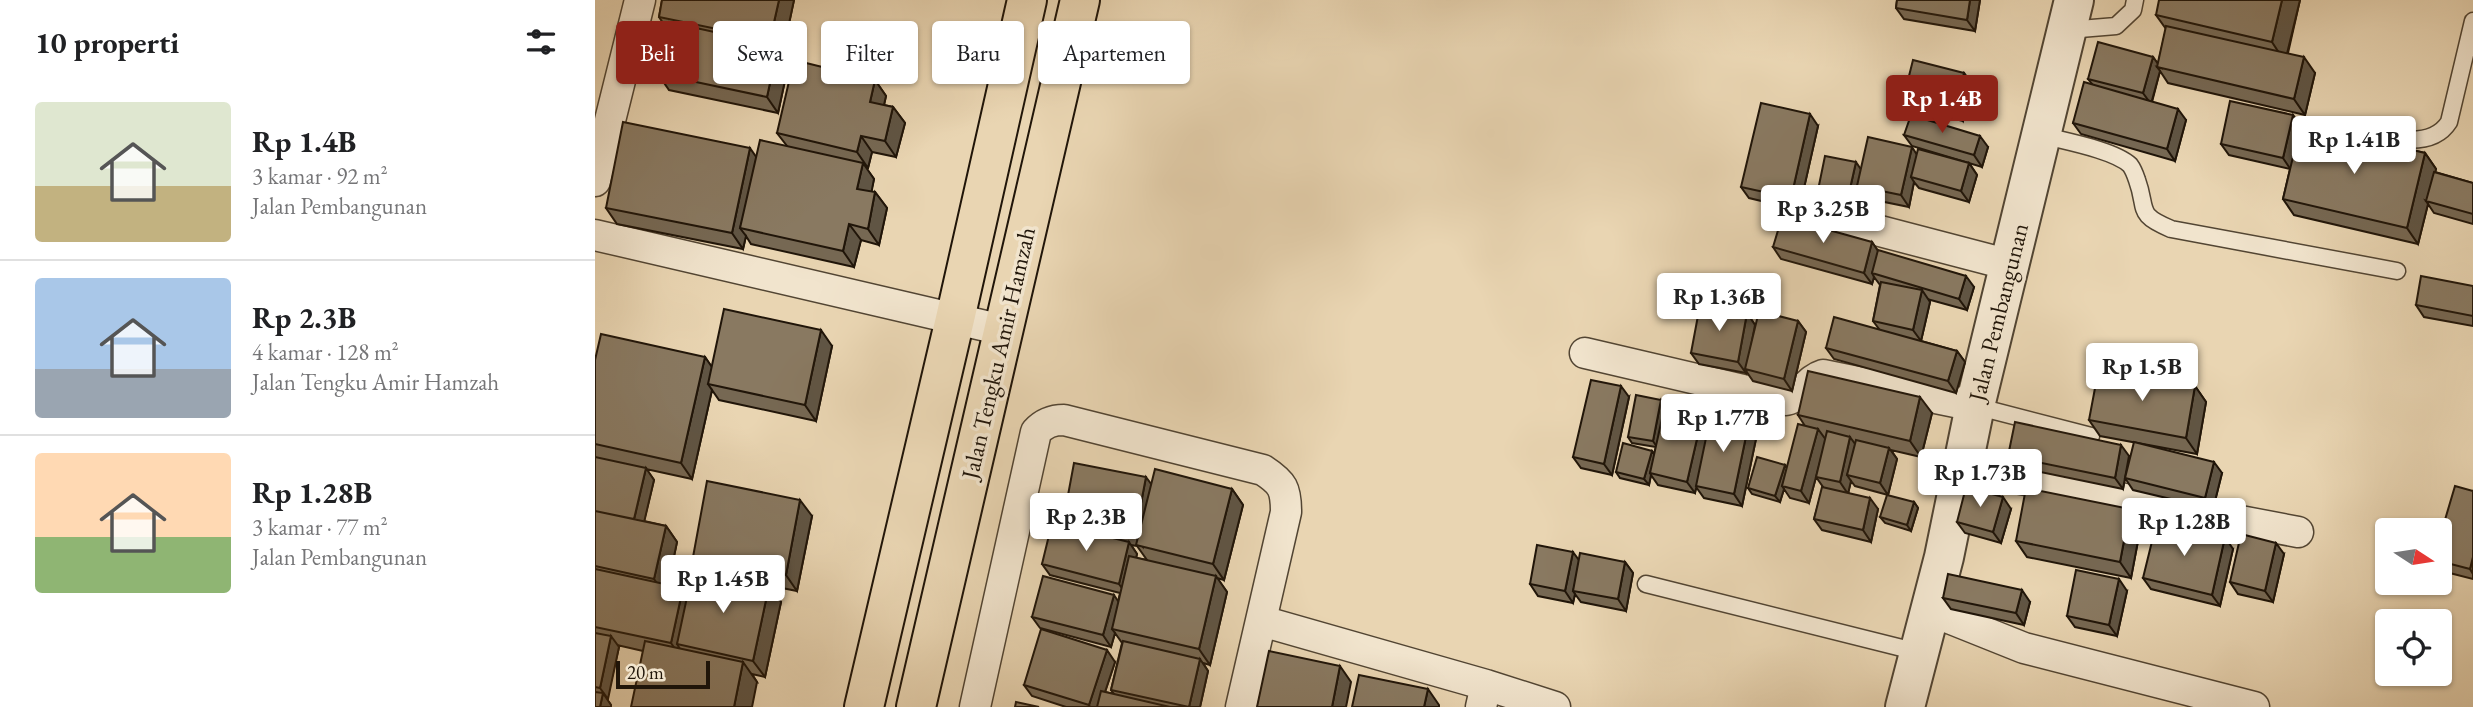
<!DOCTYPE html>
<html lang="id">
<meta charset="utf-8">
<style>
:root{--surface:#fff;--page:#f6f6f6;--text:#202124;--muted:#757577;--line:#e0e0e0;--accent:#8f2418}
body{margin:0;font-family:"EB Garamond",serif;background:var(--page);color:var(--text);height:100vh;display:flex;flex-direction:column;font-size:26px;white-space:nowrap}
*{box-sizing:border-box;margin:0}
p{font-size:23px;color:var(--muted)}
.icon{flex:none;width:38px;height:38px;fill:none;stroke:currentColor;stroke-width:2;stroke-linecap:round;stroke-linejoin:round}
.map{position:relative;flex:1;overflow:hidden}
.panel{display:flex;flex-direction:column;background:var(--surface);width:595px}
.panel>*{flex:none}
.banner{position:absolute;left:21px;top:21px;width:665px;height:63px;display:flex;gap:14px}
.needle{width:46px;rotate:102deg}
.fabs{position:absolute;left:1780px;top:518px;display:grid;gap:14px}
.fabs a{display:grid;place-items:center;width:77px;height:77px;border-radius:7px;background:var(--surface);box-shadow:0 2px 5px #0004;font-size:35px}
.scale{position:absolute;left:21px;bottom:18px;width:94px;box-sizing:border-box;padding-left:7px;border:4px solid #201509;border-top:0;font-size:19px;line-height:24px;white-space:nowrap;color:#201509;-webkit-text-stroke:5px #f1e4cd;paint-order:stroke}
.price{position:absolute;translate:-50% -60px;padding:0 16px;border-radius:7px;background:#fff;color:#222;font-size:23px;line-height:46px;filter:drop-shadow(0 2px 4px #0008)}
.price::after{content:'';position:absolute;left:50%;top:42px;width:21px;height:16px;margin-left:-10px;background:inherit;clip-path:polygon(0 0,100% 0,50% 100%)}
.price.selected{background:var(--accent);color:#fff}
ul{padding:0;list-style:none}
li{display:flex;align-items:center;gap:21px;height:175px;padding:0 35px}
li+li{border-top:2px solid var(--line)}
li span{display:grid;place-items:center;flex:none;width:196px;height:140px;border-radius:7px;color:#555}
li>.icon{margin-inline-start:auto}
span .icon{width:84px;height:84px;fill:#fffc;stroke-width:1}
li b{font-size:30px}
h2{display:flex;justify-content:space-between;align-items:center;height:84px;padding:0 35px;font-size:30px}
.chip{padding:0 24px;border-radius:7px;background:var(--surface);box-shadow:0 2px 5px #0004;font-size:24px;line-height:63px}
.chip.selected{background:var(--accent);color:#fff}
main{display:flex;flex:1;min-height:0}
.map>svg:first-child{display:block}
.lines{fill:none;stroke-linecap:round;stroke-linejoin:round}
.service-casing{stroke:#524533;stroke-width:19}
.minor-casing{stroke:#524533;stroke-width:33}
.tertiary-casing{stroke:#524533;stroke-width:42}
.primary-casing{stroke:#201509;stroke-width:42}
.service{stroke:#f1e4cd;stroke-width:16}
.minor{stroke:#f1e4cd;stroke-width:30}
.tertiary{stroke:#f1e4cd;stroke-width:38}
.primary{stroke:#e9d5b2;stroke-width:38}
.wall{fill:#766853;stroke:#201509;stroke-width:2;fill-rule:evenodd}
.shaded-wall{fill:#605544;stroke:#201509;stroke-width:2}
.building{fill:#897961;stroke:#201509;stroke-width:2}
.labels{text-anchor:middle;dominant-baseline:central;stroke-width:7;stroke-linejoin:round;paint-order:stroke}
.street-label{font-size:24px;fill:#201509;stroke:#f1e4cd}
</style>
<main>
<section class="panel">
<h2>10 properti<svg class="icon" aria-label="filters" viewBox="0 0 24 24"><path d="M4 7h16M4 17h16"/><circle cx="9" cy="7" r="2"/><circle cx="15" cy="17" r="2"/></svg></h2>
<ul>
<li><span style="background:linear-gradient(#dfe7d0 60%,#c2b280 0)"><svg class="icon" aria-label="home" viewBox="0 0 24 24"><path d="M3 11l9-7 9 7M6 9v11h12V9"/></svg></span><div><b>Rp 1.4B</b><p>3 kamar · 92 m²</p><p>Jalan Pembangunan</p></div></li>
<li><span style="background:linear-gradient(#a9c7e8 65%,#9aa5b1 0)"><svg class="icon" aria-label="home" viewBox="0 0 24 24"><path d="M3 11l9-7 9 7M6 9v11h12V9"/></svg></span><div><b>Rp 2.3B</b><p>4 kamar · 128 m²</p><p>Jalan Tengku Amir Hamzah</p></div></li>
<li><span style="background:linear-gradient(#ffd9b3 60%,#8fb573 0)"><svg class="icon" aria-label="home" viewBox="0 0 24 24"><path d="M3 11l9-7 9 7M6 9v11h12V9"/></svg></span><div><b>Rp 1.28B</b><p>3 kamar · 77 m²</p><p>Jalan Pembangunan</p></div></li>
</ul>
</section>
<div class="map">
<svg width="1878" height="707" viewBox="0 0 1878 707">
<rect width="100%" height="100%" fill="#e9d5b2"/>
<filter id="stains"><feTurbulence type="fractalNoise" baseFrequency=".00286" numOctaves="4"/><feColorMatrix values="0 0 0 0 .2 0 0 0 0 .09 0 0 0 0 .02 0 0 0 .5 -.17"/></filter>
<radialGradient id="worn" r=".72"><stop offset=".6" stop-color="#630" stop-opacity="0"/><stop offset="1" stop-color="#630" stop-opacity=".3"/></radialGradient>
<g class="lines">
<g class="service-casing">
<path id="service" d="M1473,30L1521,26L1538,10L1540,0
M1748,126C1780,133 1833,155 1854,122L1878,21
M1446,135C1469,141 1519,150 1535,165C1538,169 1540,174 1542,180C1553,210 1540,214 1576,229L1802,271
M1380,406L1496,436
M1051,584L1323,652"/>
</g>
<g class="minor-casing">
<path id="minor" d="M0,181L45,0
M1239,219L1415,265
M0,235L408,330
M990,353L1191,400C1208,396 1212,380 1228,375L1380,406
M1368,468L1703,532
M1334,610L1429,648L1659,707
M667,621L891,685
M380,707L441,432C449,423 457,420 469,420L668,470C688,483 691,489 691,512L646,707
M886,707L891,685L960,707"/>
</g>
<g class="tertiary-casing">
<path id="tertiary" d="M1310,707L1349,557L1380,406L1479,0"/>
</g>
<g class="primary-casing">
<path id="primary" d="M269,707L360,319L432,0
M321,707L485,0"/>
</g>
<use href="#service" class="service"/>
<use href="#minor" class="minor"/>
<use href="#tertiary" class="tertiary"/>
<use href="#primary" class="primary"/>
</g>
<path class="wall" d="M67,0H199L188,52L194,62L183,113L74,90L63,74L72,29L64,17Z
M1302,0H1385L1380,31L1309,19L1301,8Z
M1705,0L1693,53L1720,73L1710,115L1573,83L1565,71L1557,102L1591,120L1580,161L1486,134L1478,123L1497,84L1493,79L1558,57L1563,64L1571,29L1561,15Z
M1369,73L1377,84L1368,121L1317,108L1309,96Z
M280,80L291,96L289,105L298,107L310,123L301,157L277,152L273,168H271L279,179L276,192H280L292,208L284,245L266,240L259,267L156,244L151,236L148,249L22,224L11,208L192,146L182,133Z
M1698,115L1706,126L1830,153L1841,169L1840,172L1878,183V224L1839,213L1833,204L1823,244L1699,215L1688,199L1695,169L1634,155L1626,144Z
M1223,126L1204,210L1154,198L1146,187Z
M1309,135L1393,147L1387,167L1317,146Z
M1322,155L1374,163L1382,175L1374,202L1324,188L1319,182L1314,207L1270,198L1265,191L1260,213L1230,207L1222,195L1266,169Z
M1277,242L1283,251L1379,287L1372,310L1332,299L1335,302L1326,341L1362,351L1370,362L1361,393L1239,359L1231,348L1284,329L1278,321L1285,285L1279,277L1277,284L1186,259L1178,247Z
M1878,286V326L1829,317L1821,305Z
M1152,313L1160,325L1156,344L1203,321L1211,332L1197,391L1158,381L1151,371V373L1104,364L1096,353Z
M237,346L221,421L124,400L117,390L97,479L51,469L59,480L49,521L71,526L82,542L73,585L88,588L92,594L108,572L98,557L217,516L202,591L152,581L186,602L170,677L157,674L162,682L48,651L22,645L24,647L12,699L16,705V707H0V360L110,357L116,366Z
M1600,386L1611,402L1602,454L1505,436L1494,420Z
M1034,397L1017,475L986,468L978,457Z
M1066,400L1070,406L1108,413L1115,423L1162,434L1147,506L1109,498L1101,487L1100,493L1063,485L1056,475L1054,485L1025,478L1021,472L1057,451L1059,454L1061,447L1037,443L1033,437Z
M1337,413L1326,457L1296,450L1302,459L1293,495L1260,486L1256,481L1253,493L1283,509L1276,542L1227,530L1219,519L1228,487L1221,477L1214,503L1195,498L1189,489L1185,502L1157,494L1153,488L1190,465L1192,468L1210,426L1203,415Z
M1413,456H1534L1528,489L1421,467Z
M1627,473L1618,509L1538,490L1530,478Z
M556,484L637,489L648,505L629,580L622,578L632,592L615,665L608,663L613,671L605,707H471L437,696L429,685L520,662L510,692L519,694L516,690L527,643L520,633L516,647L445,628L437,617L523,602L525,593L455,575L447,564L471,527L468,522ZM536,545L542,546L552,560L541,558L542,554Z
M1878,491V579L1847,571L1844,567V540Z
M1319,502L1323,508L1316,531L1290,523L1285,517Z
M1416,509L1406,543L1370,533L1362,522Z
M1535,509L1546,525L1536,578L1432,557L1421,541Z
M1638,549L1625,606L1556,589L1548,578Z
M1689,554L1678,602L1643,594L1635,582Z
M984,560L1030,562L1038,573L1031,611L986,602L980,594L978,603L943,596L935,584Z
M1532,591L1522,636L1480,627L1472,616Z
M1348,598L1435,602L1429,625L1356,609Z"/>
<path class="shaded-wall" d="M184,0H199L188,52L194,62L183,113L172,97L182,50L175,40Z
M1375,0H1385L1380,31L1372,20Z
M1687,0H1705L1690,62L1677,42Z
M1558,57L1566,68L1562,67L1565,71L1556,104L1548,93Z
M1709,57L1720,73L1710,115L1699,99Z
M1369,73L1377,84L1368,121L1360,109Z
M280,80L291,96L286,118L275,102Z
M298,107L310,123L301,157L290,141Z
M1583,109L1591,120L1580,161L1572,149Z
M1215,114L1223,126L1204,210L1196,198Z
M1698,115L1706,127L1696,170L1688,158Z
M266,136L277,152L273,168L262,152Z
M1385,136L1393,147L1387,167L1379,155Z
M1317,147L1324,158L1316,177L1319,182L1314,207L1306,195Z
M155,148L166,164L145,228L151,236L148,249L137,233Z
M1830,153L1841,169L1833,202L1831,201L1833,204L1823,244L1812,228Z
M1261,162L1269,174L1262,186L1265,191L1260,213L1252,202Z
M268,163L279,179L274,205L262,189Z
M1374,163L1382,175L1374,202L1366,191Z
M280,192L292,208L284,245L273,229Z
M254,224L266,240L259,267L248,251Z
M1277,242L1285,254L1277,273L1279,277L1277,284L1269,273Z
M1371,276L1379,287L1372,310L1364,299Z
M1327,290L1335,302L1326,341L1318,330Z
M1152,313L1160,325L1151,373L1143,362Z
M1203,321L1211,332L1197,391L1189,379Z
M226,330L237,346L221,421L210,405Z
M1362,351L1370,362L1361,393L1353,381Z
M110,357L121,373L113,384L117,390L97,479L86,463Z
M1026,386L1034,397L1017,475L1009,464Z
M1600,386L1611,402L1602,454L1591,438Z
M1325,397L1337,413L1326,457L1315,441Z
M1066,400L1070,406L1062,447L1058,441Z
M1108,413L1116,424L1100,493L1092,482Z
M1154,422L1162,434L1147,506L1139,494Z
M1223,429L1231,440L1214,503L1206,491Z
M1255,437L1263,448L1252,475L1256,481L1253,494L1245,482Z
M1526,445L1534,456L1528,489L1520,478Z
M1294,448L1302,459L1293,495L1285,483Z
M1057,451L1061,457L1055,473L1056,475L1054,485L1049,479Z
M1619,462L1627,473L1618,509L1610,498Z
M1190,465L1194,471L1187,486L1189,489L1185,502L1180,496Z
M51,468L59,480L47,531L39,520Z
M551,477L559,488L548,547L540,535Z
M637,489L648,505L629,580L618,564Z
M1408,497L1416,509L1406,543L1398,532Z
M1275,498L1283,509L1276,542L1268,530Z
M205,500L217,516L202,591L191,575Z
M1319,502L1323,508L1316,531L1312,525Z
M1535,509L1546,525L1536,578L1525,562Z
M71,526L82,542L71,595L59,579Z
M1630,537L1638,549L1625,606L1617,595Z
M534,542L542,554L532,595L524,584Z
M1681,543L1689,554L1678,602L1670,591Z
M978,552L986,563L978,591L980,594L978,603L970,591Z
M1878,557V574L1875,569Z
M1030,562L1038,573L1031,611L1023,599Z
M621,576L632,592L615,665L604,649Z
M1524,579L1532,591L1522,636L1514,625Z
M174,586L186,602L170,677L158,661Z
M88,588L99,604L82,644L88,654L87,659L76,643Z
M1427,590L1435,602L1429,625L1421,613Z
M519,595L527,607L517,629L520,633L516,647L508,635Z
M16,636L24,647L13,699L5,688Z
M512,650L520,662L505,707H495L494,705Z
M605,659L613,671L605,707H594Z
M148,662L162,682L157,707H139Z
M745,666L756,682L751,707H737Z
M833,689L844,705V707H829Z
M8,693L16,705V707H5Z"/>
<path class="building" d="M67,0H184L175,40L64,17Z
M1302,0H1375L1372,20L1301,8Z
M1564,0H1687L1677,42L1561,15Z
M74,22L183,46L172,97L63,74Z
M1571,26L1709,57L1699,99L1562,67Z
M1503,42L1558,57L1548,93L1493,79Z
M199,60L280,80L275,102L298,107L290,141L266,136L262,152L182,133Z
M1318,60L1369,73L1360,109L1309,96Z
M1489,82L1583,109L1572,149L1478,123Z
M1635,101L1698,115L1688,158L1626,144Z
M1166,103L1215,114L1196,198L1146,187Z
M1316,115L1385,136L1379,155L1309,135Z
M28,122L155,148L137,233L11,208Z
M1706,123L1830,153L1812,228L1688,199Z
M1273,137L1317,147L1306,195L1262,186Z
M165,140L268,163L262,189L280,192L273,229L254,224L248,251L145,228Z
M1323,149L1374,163L1366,191L1316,177Z
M1230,156L1261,162L1252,202L1222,195Z
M1839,172L1878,183V214L1831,201Z
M1187,217L1277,242L1269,273L1178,247Z
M1283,250L1371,276L1364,299L1277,273Z
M1826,276L1878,286V316L1821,305Z
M1286,282L1327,290L1318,330L1278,321Z
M1105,305L1152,313L1143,362L1096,353Z
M129,309L226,330L210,405L113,384Z
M1164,311L1203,321L1189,379L1150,369Z
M1239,317L1362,351L1353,381L1231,348Z
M6,334L110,357L86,463L0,444V360Z
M1504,367L1600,386L1591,438L1494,420Z
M1213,371L1325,397L1315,441L1203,415Z
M996,380L1026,386L1009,464L978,457Z
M1041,395L1066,400L1058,441L1033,437Z
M1070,405L1108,413L1092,482L1055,473Z
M1116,414L1154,422L1139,494L1101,486Z
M1420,422L1526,445L1520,478L1413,456Z
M1203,424L1223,429L1206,491L1187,486Z
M1232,431L1255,437L1245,482L1221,477Z
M1261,440L1294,448L1285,483L1252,475Z
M1539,442L1619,462L1610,498L1530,478Z
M1028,443L1057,451L1049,479L1021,472Z
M0,457L51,468L39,519L0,511Z
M1162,457L1190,465L1180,496L1153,488Z
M479,463L551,477L540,535L468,522Z
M560,469L637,489L618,564L541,545Z
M112,481L205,500L191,575L98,557Z
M1860,486L1878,491V557L1875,569L1844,561V540Z
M1227,487L1275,498L1268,530L1219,519Z
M1371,487L1408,497L1398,532L1362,522Z
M1431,488L1535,509L1525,562L1421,541Z
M1292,495L1319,502L1312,525L1285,517Z
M0,511L71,526L59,579L0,566Z
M1562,521L1630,537L1617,595L1548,578Z
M457,523L534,542L524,584L447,564Z
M1646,534L1681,543L1670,591L1635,582Z
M942,545L978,552L970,591L935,584Z
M985,553L1030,562L1023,599L978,591Z
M534,556L621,576L604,649L517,629Z
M0,569L88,588L76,643L0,627Z
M98,569L174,586L158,661L82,644Z
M1481,570L1524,579L1514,625L1472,616Z
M1353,574L1427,590L1421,613L1348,598Z
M448,576L519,595L508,635L437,617Z
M446,629L512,650L494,705L429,685Z
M0,633L16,636L5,688L0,687Z
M50,641L148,662L139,707H36Z
M528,641L605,659L594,707L516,690Z
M674,651L745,666L737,707H662Z
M764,675L833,689L829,707H757Z
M506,691L575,707H502Z
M0,692L8,693L5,707H0Z
M421,702L444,707H420Z"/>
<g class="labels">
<g class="street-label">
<text transform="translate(1403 312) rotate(-76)">Jalan Pembangunan</text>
<text transform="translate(403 353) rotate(-77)">Jalan Tengku Amir Hamzah</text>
</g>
</g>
<rect width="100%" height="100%" filter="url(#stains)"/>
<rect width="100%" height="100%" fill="url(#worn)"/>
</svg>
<div class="fabs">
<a><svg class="needle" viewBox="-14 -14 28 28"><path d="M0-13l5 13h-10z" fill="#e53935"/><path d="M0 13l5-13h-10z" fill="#757577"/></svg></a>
<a><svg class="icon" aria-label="locate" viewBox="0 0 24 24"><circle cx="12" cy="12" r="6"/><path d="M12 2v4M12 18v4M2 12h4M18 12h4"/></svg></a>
</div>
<div class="scale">20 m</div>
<b class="price selected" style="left:1347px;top:135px">Rp 1.4B</b>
<b class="price" style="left:1759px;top:176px">Rp 1.41B</b>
<b class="price" style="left:1228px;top:245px">Rp 3.25B</b>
<b class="price" style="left:1124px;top:333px">Rp 1.36B</b>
<b class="price" style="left:1547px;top:403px">Rp 1.5B</b>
<b class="price" style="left:1128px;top:454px">Rp 1.77B</b>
<b class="price" style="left:1385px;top:509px">Rp 1.73B</b>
<b class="price" style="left:491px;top:553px">Rp 2.3B</b>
<b class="price" style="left:1589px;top:558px">Rp 1.28B</b>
<b class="price" style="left:128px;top:615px">Rp 1.45B</b>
<div class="banner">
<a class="chip selected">Beli</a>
<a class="chip">Sewa</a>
<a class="chip">Filter</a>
<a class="chip">Baru</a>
<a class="chip">Apartemen</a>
</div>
</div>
</main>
